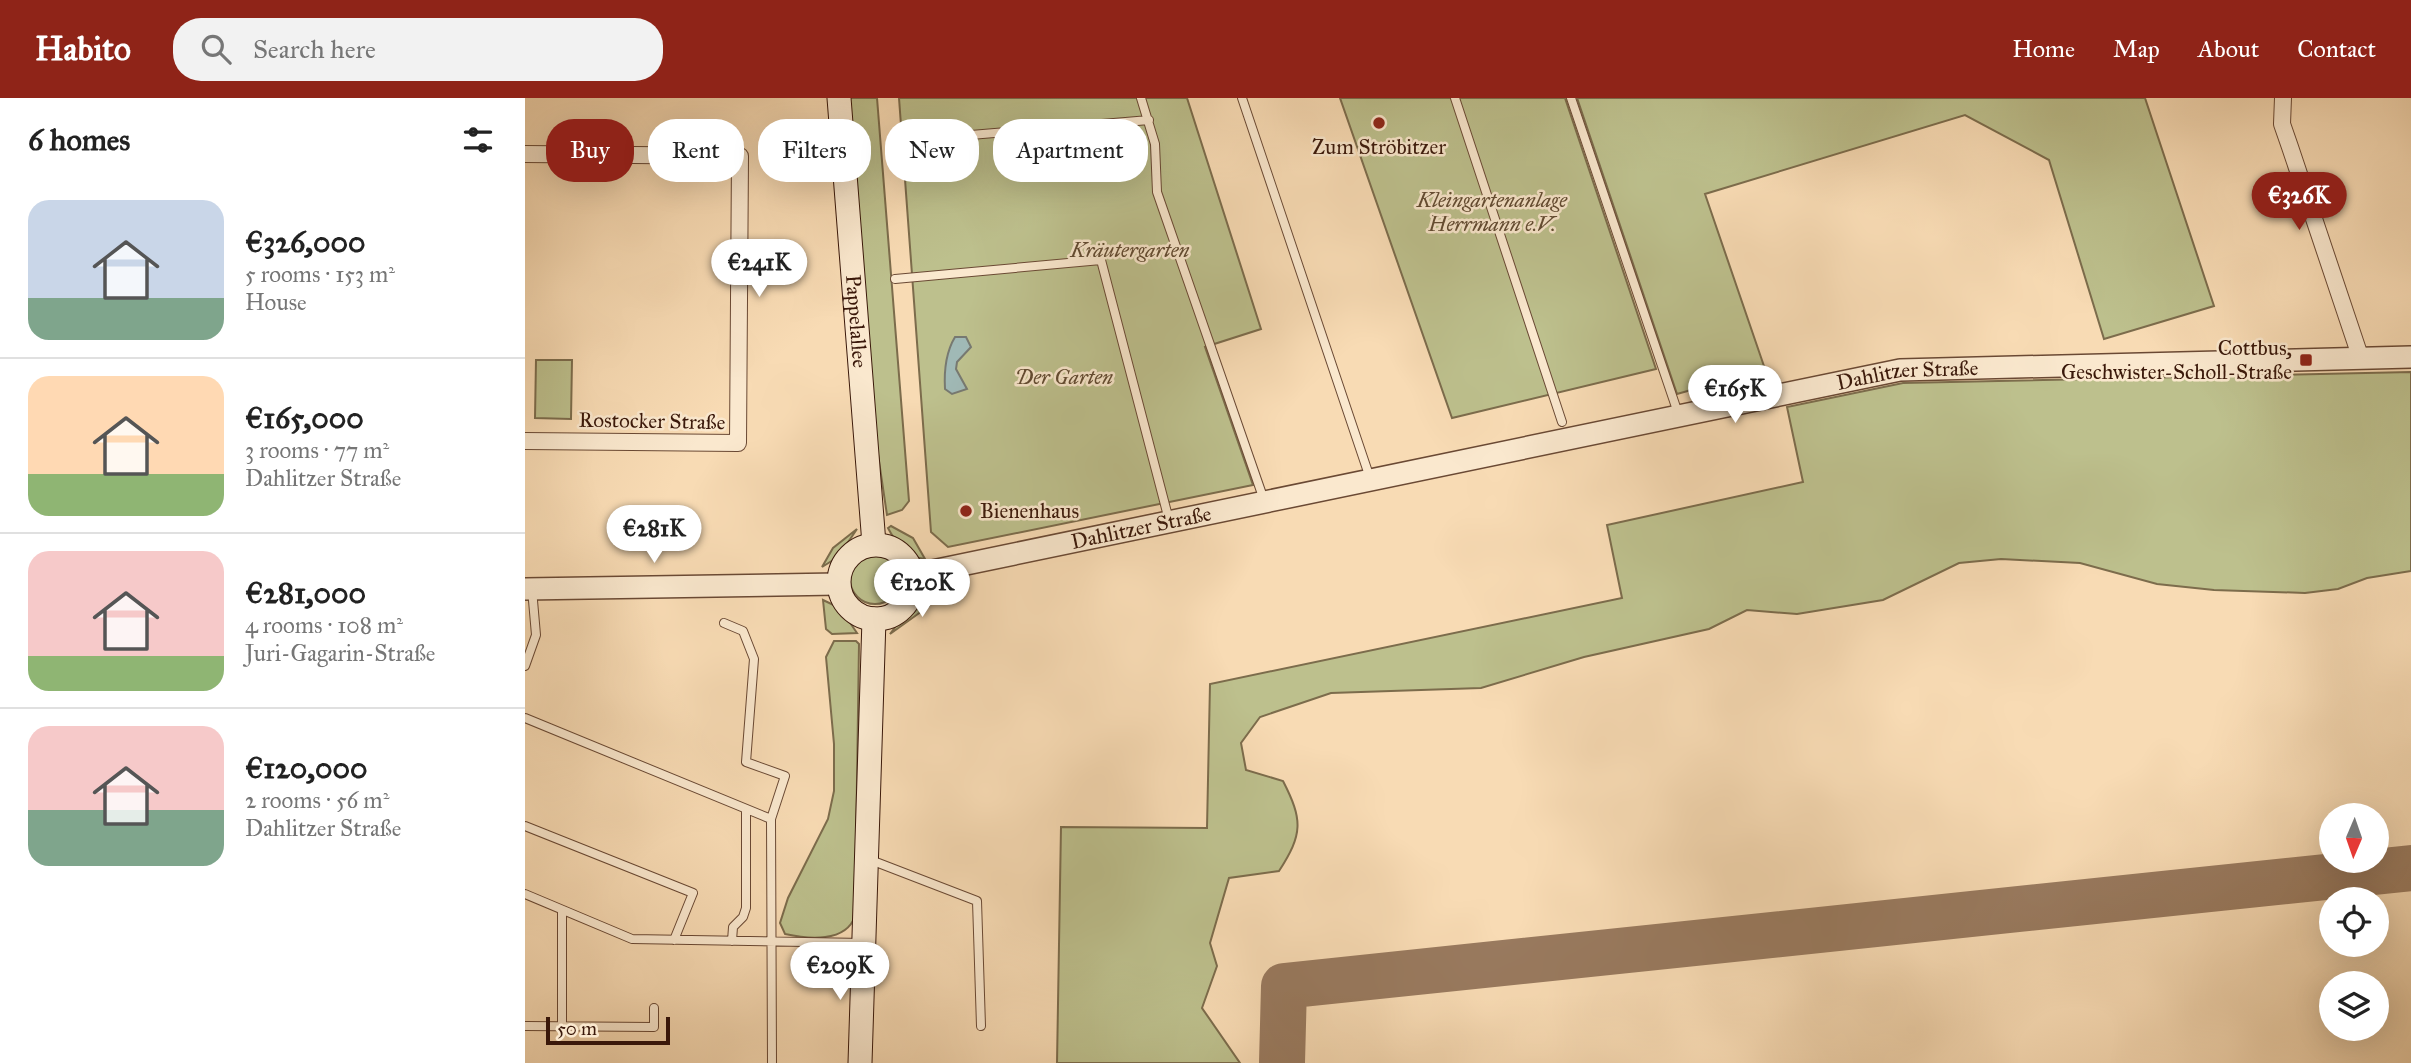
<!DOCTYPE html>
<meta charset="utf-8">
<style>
:root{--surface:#fff;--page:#f2f2f2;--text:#222;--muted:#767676;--line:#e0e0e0;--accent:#8f2418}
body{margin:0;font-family:"IM FELL Great Primer",serif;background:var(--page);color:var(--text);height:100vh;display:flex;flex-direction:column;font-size:26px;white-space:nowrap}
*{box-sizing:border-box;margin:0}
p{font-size:23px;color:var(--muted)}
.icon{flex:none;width:38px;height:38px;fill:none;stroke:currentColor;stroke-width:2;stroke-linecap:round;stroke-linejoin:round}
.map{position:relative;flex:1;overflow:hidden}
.sheet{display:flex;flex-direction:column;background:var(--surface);width:525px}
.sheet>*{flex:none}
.hud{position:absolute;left:21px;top:21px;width:665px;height:63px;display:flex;gap:14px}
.needle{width:46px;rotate:182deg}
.fabs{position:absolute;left:1794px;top:705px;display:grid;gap:14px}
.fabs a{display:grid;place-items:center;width:70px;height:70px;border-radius:50%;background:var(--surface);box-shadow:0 7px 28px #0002;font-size:35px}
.scale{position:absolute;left:21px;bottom:18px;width:124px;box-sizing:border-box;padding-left:7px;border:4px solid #3a180a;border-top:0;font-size:19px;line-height:24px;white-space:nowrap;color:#3a180a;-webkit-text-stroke:5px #fae8ce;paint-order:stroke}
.price{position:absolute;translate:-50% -60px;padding:0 16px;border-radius:24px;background:#fff;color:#222;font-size:23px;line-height:46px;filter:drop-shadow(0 2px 4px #0008)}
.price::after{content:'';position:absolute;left:50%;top:42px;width:21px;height:16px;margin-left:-10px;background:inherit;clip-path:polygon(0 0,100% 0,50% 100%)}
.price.active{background:var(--accent);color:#fff}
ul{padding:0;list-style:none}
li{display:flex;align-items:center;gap:21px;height:175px;padding:0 28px}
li+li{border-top:2px solid var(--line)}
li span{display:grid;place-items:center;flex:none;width:196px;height:140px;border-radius:21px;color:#555}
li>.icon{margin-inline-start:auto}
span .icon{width:84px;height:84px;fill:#fffc;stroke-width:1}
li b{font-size:30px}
h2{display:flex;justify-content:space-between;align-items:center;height:84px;padding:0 28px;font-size:30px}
.tag{padding:0 24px;border-radius:28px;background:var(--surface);box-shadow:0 7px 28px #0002;font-size:24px;line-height:63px}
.tag.active{background:var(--accent);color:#fff}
header{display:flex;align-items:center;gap:42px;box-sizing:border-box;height:98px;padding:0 35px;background:var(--accent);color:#fff}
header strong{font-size:33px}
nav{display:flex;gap:38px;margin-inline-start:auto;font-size:24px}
.search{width:490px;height:63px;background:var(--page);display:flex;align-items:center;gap:18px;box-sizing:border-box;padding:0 24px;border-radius:28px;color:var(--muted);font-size:26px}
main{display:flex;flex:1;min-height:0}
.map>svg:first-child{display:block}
.green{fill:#bdc08d;stroke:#7c6c4c;stroke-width:2}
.water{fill:#a0b9b6;stroke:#777971;stroke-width:2}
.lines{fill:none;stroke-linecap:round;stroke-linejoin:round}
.taxiway{stroke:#997a5f;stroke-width:46}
.service-casing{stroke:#6a4934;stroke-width:10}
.minor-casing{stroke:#6a4934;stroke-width:18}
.tertiary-casing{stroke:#6a4934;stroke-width:24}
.secondary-casing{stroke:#3a180a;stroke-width:25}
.service{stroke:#fae8ce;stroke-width:8}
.minor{stroke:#fae8ce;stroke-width:16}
.tertiary{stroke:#fae8ce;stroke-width:21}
.secondary{stroke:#fae8ce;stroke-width:23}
.poi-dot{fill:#8f2418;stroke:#fae8ce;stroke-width:2.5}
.labels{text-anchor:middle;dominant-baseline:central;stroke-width:5;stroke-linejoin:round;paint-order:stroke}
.poi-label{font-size:21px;fill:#3a180a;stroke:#fae8ce}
.park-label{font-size:21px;font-style:italic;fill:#614a31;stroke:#fae8ce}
.street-label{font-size:21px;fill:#3a180a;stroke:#fae8ce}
</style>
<header>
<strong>Habito</strong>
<div class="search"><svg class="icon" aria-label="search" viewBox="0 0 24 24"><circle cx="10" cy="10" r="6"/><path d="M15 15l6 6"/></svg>Search here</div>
<nav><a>Home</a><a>Map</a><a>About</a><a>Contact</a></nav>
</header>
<main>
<section class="sheet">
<h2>6 homes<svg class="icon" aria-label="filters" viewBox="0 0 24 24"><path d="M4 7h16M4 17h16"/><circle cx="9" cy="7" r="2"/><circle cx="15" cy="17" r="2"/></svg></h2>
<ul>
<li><span style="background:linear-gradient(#c9d6e8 70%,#7fa58c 0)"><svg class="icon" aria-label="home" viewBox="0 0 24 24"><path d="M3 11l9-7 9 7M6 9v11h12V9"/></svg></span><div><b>€326,000</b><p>5 rooms · 153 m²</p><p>House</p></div></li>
<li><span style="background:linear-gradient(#ffd9b3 70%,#8fb573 0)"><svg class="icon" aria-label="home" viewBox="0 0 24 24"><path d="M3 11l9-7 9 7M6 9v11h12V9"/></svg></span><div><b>€165,000</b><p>3 rooms · 77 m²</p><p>Dahlitzer Straße</p></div></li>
<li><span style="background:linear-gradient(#f6c9c9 75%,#8fb573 0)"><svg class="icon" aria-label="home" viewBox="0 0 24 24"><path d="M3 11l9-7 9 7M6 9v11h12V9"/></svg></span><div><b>€281,000</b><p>4 rooms · 108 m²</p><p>Juri-Gagarin-Straße</p></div></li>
<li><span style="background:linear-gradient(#f6c9c9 60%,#7fa58c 0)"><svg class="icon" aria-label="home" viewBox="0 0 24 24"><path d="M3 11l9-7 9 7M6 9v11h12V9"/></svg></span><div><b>€120,000</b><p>2 rooms · 56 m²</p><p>Dahlitzer Straße</p></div></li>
</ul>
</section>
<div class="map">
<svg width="1886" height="965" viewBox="0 0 1886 965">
<rect width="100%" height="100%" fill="#f8dbb4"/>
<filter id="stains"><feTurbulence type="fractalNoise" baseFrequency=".00286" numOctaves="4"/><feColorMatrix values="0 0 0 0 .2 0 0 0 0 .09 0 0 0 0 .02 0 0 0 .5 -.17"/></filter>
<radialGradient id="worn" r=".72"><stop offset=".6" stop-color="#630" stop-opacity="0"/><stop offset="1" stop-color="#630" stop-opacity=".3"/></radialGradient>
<path class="green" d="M322,0H352L384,403L377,412L362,417L347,316Z
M374,0H662L736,231L680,249L728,387L423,449L406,434Z
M815,0H1040L1131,271L927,320Z
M1052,0H1620L1689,208L1579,241L1524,62L1440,17L1180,96L1240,271L1152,296Z
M11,262H47L46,321L10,320Z
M1886,274V473L1842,480L1813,491L1780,495L1689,492L1632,486L1555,465L1476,461L1434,465L1358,502L1272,516L1222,512L1184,531L1059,559L956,590L806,595L735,619L716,645L721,672L758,683C778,722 778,736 754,773L704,780L685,845L692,868L677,910L715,965H532L536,729L682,730L685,586L1097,500L1082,427L1278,384L1262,309L1378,285Z
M366,428L388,440L400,461C384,460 370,444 363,430Z
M332,431L313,459L297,469L308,450Z
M325 481a25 25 0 1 1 50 0a25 25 0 1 1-50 0Z
M404,494V508L365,536L389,504Z
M298,502L315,510L332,535L307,536L301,531Z
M309,543H331L334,546L330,818C321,845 283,841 260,836L255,825L263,800L303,721L309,693V646L301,559Z"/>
<path class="water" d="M430,239H441L446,249L432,264L431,271L442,291L427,296L420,291C419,274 421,254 430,239Z"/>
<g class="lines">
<path class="taxiway" d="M757,965L759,888L1886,770"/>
<g class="service-casing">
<path id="service" d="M616,0L630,46L632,94L739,402
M717,0L845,380
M930,0L1037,324
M1046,0L1153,315
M387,42L624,22
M370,181L576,162L644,422
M199,525L218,533L229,561L221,664L260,678L246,721
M0,568L11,537L7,491
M0,620L246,721L247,965
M0,728L168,795L149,842
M343,761L452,803L456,928
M0,796L107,841L338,845
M207,843L208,829L218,819L221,810V711
M0,928L129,929V910
M37,929V812"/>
</g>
<g class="minor-casing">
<path id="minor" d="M1758,0L1757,26L1765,49L1836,261
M0,56L215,58L213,345L0,343"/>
</g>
<g class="tertiary-casing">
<g id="tertiary">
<path id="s1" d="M388,477L1375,272L1886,259"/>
<path d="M0,491L313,486"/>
</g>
</g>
<g class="secondary-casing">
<g id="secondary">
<path id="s2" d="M314,0L349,446"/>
<circle cx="351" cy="484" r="37"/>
<path d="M335,965L349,521"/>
</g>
</g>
<use href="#service" class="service"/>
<use href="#minor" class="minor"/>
<use href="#tertiary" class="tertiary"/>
<use href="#secondary" class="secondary"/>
</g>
<g class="poi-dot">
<circle cx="854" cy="25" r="7"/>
<rect x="1774" y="255" width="14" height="14" rx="3.5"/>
<circle cx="441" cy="413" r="7"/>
</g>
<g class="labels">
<g class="poi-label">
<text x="854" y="49">Zum Ströbitzer</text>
<text x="1767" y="250" text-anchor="end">Cottbus,<tspan x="1767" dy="24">Geschwister-Scholl-Straße</tspan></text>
<text x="455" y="413" text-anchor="start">Bienenhaus</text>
</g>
<g class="park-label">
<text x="967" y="102">Kleingartenanlage<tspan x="967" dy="24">Herrmann e.V.</tspan></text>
<text x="605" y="152">Kräutergarten</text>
<text x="539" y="279">Der Garten</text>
</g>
<g class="street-label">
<text stroke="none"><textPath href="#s2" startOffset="224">Pappelallee</textPath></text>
<text stroke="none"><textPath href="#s1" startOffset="1015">Dahlitzer Straße</textPath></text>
<text transform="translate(127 323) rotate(1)">Rostocker Straße</text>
<text stroke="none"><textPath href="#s1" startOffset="233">Dahlitzer Straße</textPath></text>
</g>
</g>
<rect width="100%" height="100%" filter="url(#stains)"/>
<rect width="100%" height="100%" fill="url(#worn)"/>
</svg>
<div class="fabs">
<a><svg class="needle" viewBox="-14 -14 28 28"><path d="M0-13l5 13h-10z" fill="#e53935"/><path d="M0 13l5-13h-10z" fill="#767676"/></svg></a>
<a><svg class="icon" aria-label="locate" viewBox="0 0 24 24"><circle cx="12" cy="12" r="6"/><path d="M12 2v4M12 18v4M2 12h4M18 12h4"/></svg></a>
<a><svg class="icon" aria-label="layers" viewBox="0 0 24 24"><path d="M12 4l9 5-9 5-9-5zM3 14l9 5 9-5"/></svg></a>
</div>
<div class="scale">50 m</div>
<b class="price active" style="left:1774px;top:134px">€326K</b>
<b class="price" style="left:234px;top:201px">€241K</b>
<b class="price" style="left:1210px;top:327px">€165K</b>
<b class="price" style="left:129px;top:467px">€281K</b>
<b class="price" style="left:397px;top:521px">€120K</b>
<b class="price" style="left:315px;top:904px">€209K</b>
<div class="hud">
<a class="tag active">Buy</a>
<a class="tag">Rent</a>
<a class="tag">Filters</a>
<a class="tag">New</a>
<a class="tag">Apartment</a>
</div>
</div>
</main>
